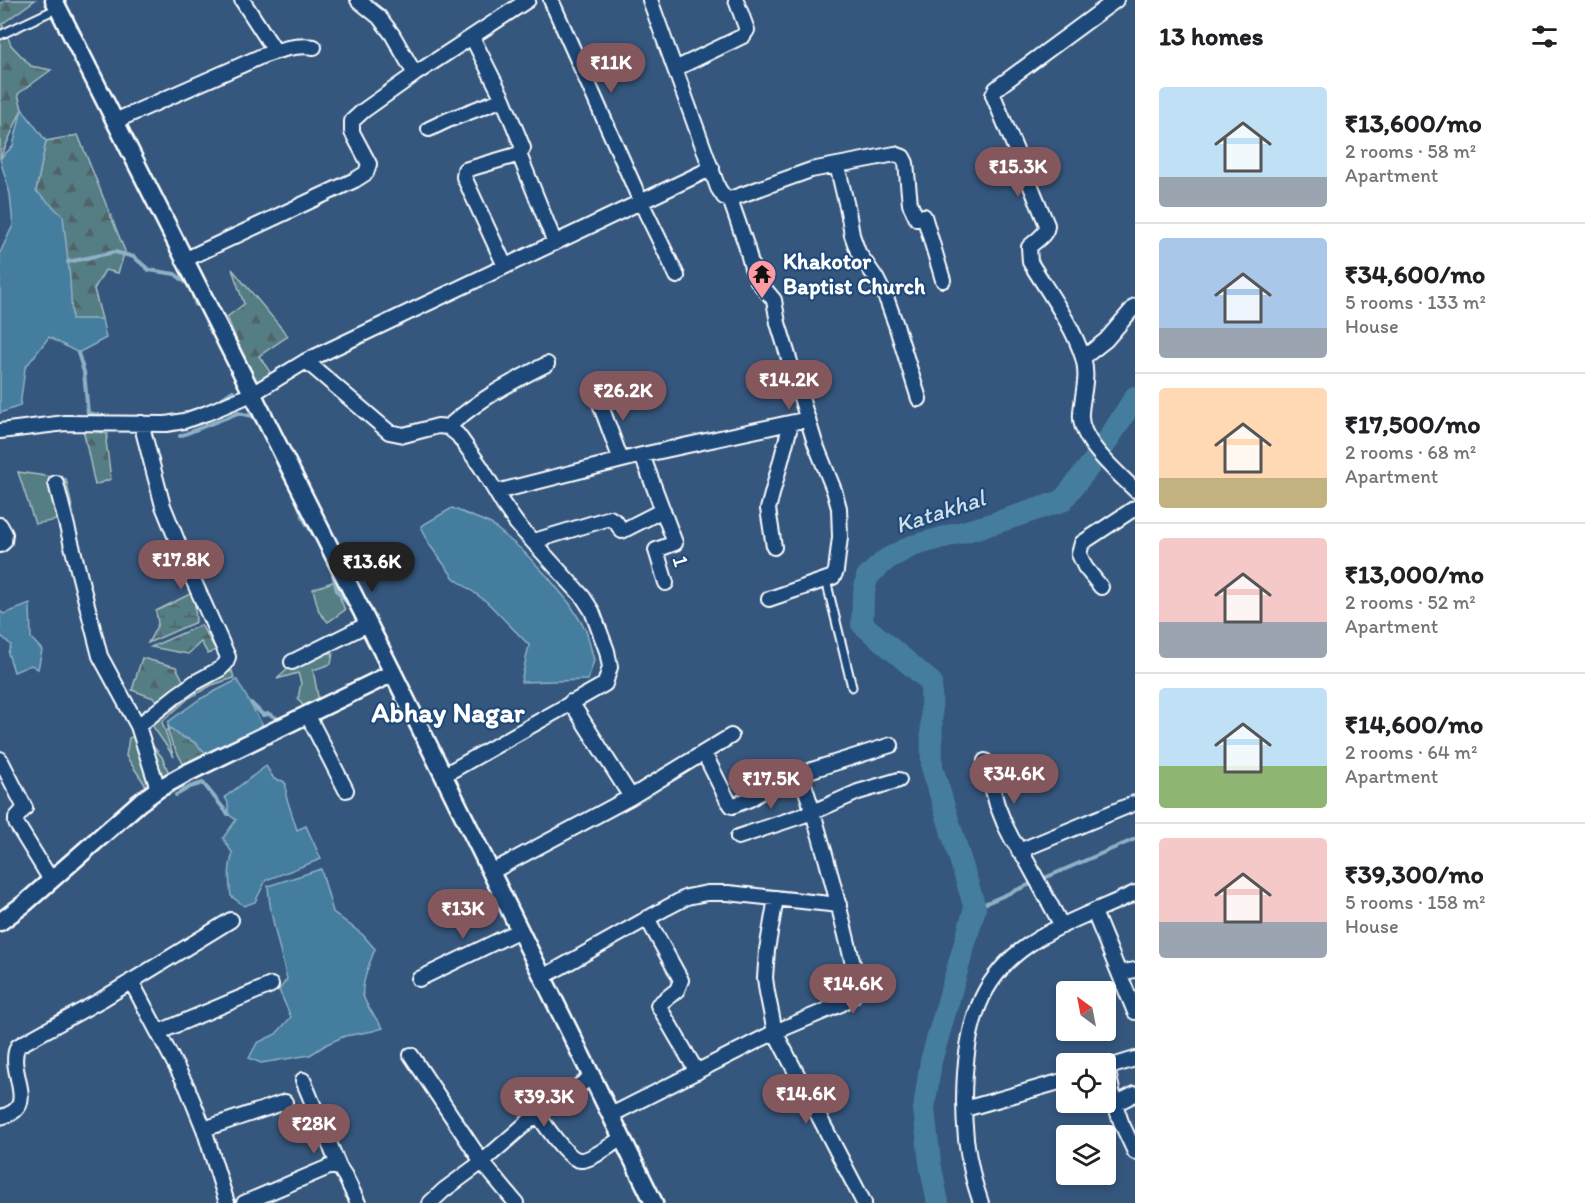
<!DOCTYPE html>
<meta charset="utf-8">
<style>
:root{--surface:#fff;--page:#f2f2f2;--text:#202124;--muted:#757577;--line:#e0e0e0;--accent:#84575d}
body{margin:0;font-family:Itim,sans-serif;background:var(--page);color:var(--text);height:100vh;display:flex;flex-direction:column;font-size:22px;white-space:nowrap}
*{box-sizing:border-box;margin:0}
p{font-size:20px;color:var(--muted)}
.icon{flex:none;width:33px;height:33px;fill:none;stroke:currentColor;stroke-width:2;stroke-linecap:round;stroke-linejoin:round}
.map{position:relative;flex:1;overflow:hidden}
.drawer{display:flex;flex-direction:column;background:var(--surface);width:450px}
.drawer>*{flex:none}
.needle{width:39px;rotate:328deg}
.tools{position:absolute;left:1056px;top:981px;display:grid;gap:12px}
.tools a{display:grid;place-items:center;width:60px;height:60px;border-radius:6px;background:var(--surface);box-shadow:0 3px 9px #0003;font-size:30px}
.price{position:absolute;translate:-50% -51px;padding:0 14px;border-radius:21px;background:var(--accent);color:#fff;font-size:20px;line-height:39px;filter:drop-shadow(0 2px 3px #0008)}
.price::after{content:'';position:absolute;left:50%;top:36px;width:18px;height:14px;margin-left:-9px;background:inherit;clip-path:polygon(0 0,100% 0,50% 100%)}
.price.current{background:#222;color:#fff}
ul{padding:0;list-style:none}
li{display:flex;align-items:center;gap:18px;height:150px;padding:0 24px}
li+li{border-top:2px solid var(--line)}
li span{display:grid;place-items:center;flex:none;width:168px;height:120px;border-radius:6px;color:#555}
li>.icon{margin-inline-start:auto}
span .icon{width:72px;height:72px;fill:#fffc;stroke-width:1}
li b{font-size:26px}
h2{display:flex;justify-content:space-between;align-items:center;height:72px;padding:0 24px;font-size:26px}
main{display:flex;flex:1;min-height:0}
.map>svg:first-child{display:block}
.green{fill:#557d84;stroke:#aabec2;stroke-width:1.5}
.forest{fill:url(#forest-firs);stroke:#aabec2;stroke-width:1.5}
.wetland{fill:url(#wetland-marsh);stroke:#aabec2;stroke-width:1.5}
.water{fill:#447d9e;stroke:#8fb1c5;stroke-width:1.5}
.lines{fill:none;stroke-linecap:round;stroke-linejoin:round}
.stream{stroke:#8fb1c5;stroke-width:4}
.river{stroke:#447d9e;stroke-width:22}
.service-casing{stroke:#fff;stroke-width:11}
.minor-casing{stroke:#fff;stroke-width:18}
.tertiary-casing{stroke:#fff;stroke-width:21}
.service{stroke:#1f4a7a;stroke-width:7}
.minor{stroke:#1f4a7a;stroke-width:14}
.tertiary{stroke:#1f4a7a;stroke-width:16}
.labels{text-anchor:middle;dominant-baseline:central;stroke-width:4.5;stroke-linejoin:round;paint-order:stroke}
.poi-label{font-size:22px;font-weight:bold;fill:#fff;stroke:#1f4a7a;text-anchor:start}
.street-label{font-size:22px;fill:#fff;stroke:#1f4a7a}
.water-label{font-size:24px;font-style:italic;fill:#d0dee7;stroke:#1f4a7a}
.district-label{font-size:28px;font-weight:bold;fill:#fff;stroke:#1f4a7a}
</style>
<main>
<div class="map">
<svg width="1135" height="1203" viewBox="0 0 1135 1203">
<defs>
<pattern id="forest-firs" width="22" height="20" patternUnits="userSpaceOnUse" patternTransform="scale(1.5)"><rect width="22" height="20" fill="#557d84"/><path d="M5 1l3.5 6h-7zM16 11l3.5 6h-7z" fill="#506468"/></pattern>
<pattern id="wetland-marsh" width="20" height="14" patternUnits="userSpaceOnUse" patternTransform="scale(1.5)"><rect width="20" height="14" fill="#557d84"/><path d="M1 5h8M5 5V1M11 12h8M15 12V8" fill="none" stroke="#506468"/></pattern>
</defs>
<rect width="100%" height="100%" fill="#35577e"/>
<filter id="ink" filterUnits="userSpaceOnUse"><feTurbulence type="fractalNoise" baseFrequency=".0167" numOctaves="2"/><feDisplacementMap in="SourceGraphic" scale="12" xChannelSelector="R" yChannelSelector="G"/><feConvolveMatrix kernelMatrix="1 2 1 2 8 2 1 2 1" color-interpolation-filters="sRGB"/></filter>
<g filter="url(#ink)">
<path class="green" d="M18,472L66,479L74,517L35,524Z
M338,580L345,594L340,598L345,610L328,622L319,612L313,589Z
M316,652L333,653L331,664L313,670L319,702L305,708L298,699L301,683L298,673L277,679L292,665Z
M232,671L234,678L212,685L189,698L162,722L174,757L150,722L210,679Z
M142,733L162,757L171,778L148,789L126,756L129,738Z"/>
<path class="forest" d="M6,0H35L2,24L11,45L31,66L51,70L18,94L22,109L0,159V4Z
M78,135L125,251L118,273L105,270L94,289L102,319L72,320L36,191L46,141Z
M232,269L288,336L259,356L274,378L254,382L227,317L244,304Z
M83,429L108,434L106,441L111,479L95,485Z
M201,625L216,650L208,654L201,642L188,654L151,647Z
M142,658L176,667L186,686L164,702L132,690Z"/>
<path class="wetland" d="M194,592L196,622L148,643L158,624L156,611Z
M168,726L179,735L194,742L207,754L184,765L172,743L167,730H169Z"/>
<path class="water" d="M22,109L46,141L36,191L63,216L70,279L72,319H102L106,338L78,353L49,337L25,368L20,406L0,413V253L13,225L10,194L0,159L13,146Z
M452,508L491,524L522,550L548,577L570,604L586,630L594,660L588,680L521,682L529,645L487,602L454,578L429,544L421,526Z
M30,604L31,638L42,650L38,669L31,665L14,672L8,653L11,645L0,635V611L4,614Z
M237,680L264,728L207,754L194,742L179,735L168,726V722L200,699Z
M266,766L274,779L283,781L286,784V796L297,830L306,826L321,859L266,880L255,902L244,906L231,896C229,883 228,866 233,854L223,838L236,820L228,814V803L225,797Z
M321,869L333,912L363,935L375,949C371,959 361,986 363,995C366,1007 376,1018 383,1028L373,1031L345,1036L327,1044L310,1055L261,1063L249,1058L257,1043L276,1034L291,1017L279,990L287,979C280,949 270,917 268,886Z"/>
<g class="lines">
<path class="stream" d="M68,262L115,252L134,257L149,270L175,274L190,286L196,305
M78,353L84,372L88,413L107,417
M214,404L233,391
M177,416L195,410
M180,436L238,413L253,416L260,426
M274,454L280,469L295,496L305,521L318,542L333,574L337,591L348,604L357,619
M251,703L263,715L269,714L282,721
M176,795L190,787L203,783L228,814
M975,908L1135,839"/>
<path class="river" d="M938,1203L930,1163L924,1109L931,1061L975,908L932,767L931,682L862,624L863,598L867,577L887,559L912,546L995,523L1062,501L1099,454L1135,397"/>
<g class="service-casing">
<path id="service" d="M0,35L58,8
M826,580L852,687"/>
</g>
<g class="minor-casing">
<path id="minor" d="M242,0L275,51
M358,0L379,17L392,34L415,74
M551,0L641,202L677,276
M650,0L718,188L724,197L730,199L811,170L895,154L903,157L906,163L910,204L917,219L924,216L943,280
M1116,0L1002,84L996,89L993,95L1047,225C1047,235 1035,241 1029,247L1030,262C1048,292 1073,325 1083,358C1089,377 1082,395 1081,413C1078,440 1117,472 1135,490
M472,37L503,99L523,148L519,154L513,156L465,170L464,177L505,266
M675,69L743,36L747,30L736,0
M115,121L262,56C279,50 296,44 314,47
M429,129L448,120L503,99
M519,154L555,243
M837,165L848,211L852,235L858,252L876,278L887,300L896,325L919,399
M730,199L746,245L752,268L758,281L774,300L778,323L815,443L834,490L839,508L840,537L836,571L833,577L769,599
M184,260L355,180L366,173L369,164L352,132V121L363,111L415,74L528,0
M1083,358L1106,340L1135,306
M306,361L389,432L404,435L438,426L448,427L458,435L481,467L503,504L517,524L583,597L592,611L607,651L610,667L605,684L444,775
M596,393L621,460
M448,427C478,400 511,382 547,364
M0,431L65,423L166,424L184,421L207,413L252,394L306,361L712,168
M642,455L675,543L656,550L666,583
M56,483L100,656L138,726L158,789
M496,492L642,455L808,419
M0,525L5,534L4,542L0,545
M534,541L610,518L616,522L622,531L663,510
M774,547L768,509L791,423
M1101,587L1085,567L1079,554L1082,543L1135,508
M292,662L368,624
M307,714L346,790
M138,726L177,695L194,683L220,669L226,663L228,657L191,575L163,506L141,423
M704,753L727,799L732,806L750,799L777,781L891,745
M0,759L25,808L16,818V823L51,880
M985,761L997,805L1005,825L1012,839L1025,858L1062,926
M631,797L731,736
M738,837L813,812L858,792L899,780
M1019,851L1135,803
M491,872L631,797L571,702
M776,898L767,950L765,978L767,992L775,1032L864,1203
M1094,912L1135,1012
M647,918L681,980L677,990L658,1005L697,1072
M1119,973L1135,970
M543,977L666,908L687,897L707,893H728L839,905
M419,979L520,930
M131,981L187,1087L204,1129L227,1203
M159,1032L271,985
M411,1055L482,1162L516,1203
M1106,1068L1135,1059
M1107,1068L1115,1104L1121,1122L1135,1152
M303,1080L339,1167
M1115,1104L1135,1094
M965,1109L1066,1080
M537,1114C545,1124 568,1161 581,1160C592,1160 612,1144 622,1138
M611,1115L775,1032L841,1004L853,996L858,985C841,914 824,844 801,775
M0,1117C42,1108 5,1071 18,1046L101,1000L231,920
M204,1129L285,1102
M244,1203L329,1167H339L345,1176L358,1203
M430,1203L444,1190L482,1162L537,1114L592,1077
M981,1203C978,1193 974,1183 972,1172C960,1125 961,1050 979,1005C987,984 1003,964 1020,951C1052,926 1099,910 1135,893"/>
</g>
<g class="tertiary-casing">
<path id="tertiary" d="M54,0L393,673L654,1203
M0,922L24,904L139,803L158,789L185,774L393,673"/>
</g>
<use href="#service" class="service"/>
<use href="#minor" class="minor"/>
<use href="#tertiary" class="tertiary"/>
</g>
</g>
<defs>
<g id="temple-pin" transform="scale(1.5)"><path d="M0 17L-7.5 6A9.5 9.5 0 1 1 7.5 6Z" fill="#ff9aa2" stroke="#1f4a7a"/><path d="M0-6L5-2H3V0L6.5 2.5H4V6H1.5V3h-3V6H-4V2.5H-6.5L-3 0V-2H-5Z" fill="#111"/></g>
</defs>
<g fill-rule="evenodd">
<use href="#temple-pin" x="762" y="274"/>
</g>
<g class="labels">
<g class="poi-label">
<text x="783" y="261">Khakotor<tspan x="783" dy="25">Baptist Church</tspan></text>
</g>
<g class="street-label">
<text transform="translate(681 561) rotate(73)">1</text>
</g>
<g class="water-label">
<text transform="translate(940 511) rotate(-18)">Katakhal</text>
</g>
<g class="district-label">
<text x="448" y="712">Abhay Nagar</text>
</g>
</g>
</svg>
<div class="tools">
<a><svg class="needle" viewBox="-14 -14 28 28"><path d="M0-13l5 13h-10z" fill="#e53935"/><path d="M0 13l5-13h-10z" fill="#757577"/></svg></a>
<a><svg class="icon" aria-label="locate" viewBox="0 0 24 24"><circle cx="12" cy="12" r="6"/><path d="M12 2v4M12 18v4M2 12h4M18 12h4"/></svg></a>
<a><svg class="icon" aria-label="layers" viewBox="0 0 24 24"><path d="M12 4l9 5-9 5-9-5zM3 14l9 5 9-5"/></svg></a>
</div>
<b class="price" style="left:611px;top:94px">₹11K</b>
<b class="price" style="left:1018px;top:198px">₹15.3K</b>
<b class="price" style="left:789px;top:411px">₹14.2K</b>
<b class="price" style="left:623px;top:422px">₹26.2K</b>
<b class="price" style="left:181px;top:591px">₹17.8K</b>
<b class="price current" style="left:372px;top:593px">₹13.6K</b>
<b class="price" style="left:1014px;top:805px">₹34.6K</b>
<b class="price" style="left:771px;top:810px">₹17.5K</b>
<b class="price" style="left:463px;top:940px">₹13K</b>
<b class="price" style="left:853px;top:1015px">₹14.6K</b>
<b class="price" style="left:806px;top:1125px">₹14.6K</b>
<b class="price" style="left:544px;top:1128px">₹39.3K</b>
<b class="price" style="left:314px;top:1155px">₹28K</b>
</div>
<section class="drawer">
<h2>13 homes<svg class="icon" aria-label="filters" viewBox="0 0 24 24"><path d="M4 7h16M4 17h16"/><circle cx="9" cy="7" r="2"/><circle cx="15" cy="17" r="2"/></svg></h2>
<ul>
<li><span style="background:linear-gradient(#bfe0f5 75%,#9aa5b1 0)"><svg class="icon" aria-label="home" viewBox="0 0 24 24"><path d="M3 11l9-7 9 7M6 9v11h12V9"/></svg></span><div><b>₹13,600/mo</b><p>2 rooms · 58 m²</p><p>Apartment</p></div></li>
<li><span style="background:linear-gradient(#a9c7e8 75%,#9aa5b1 0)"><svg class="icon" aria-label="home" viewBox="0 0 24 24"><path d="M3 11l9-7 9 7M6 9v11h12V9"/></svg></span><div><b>₹34,600/mo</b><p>5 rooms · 133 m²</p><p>House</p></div></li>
<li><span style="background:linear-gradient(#ffd9b3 75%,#c2b280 0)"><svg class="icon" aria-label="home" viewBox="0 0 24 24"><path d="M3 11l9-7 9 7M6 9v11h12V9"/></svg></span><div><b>₹17,500/mo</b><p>2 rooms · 68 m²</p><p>Apartment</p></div></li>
<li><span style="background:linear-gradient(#f6c9c9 70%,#9aa5b1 0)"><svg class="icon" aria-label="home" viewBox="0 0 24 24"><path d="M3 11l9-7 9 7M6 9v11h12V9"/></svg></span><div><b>₹13,000/mo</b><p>2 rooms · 52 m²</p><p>Apartment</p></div></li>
<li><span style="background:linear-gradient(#bfe0f5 65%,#8fb573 0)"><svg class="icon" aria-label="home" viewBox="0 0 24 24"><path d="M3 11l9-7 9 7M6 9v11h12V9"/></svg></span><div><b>₹14,600/mo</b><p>2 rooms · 64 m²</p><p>Apartment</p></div></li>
<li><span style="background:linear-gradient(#f6c9c9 70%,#9aa5b1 0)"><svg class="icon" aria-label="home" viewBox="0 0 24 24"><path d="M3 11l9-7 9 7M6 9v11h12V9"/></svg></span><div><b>₹39,300/mo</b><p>5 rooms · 158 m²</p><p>House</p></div></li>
</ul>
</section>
</main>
